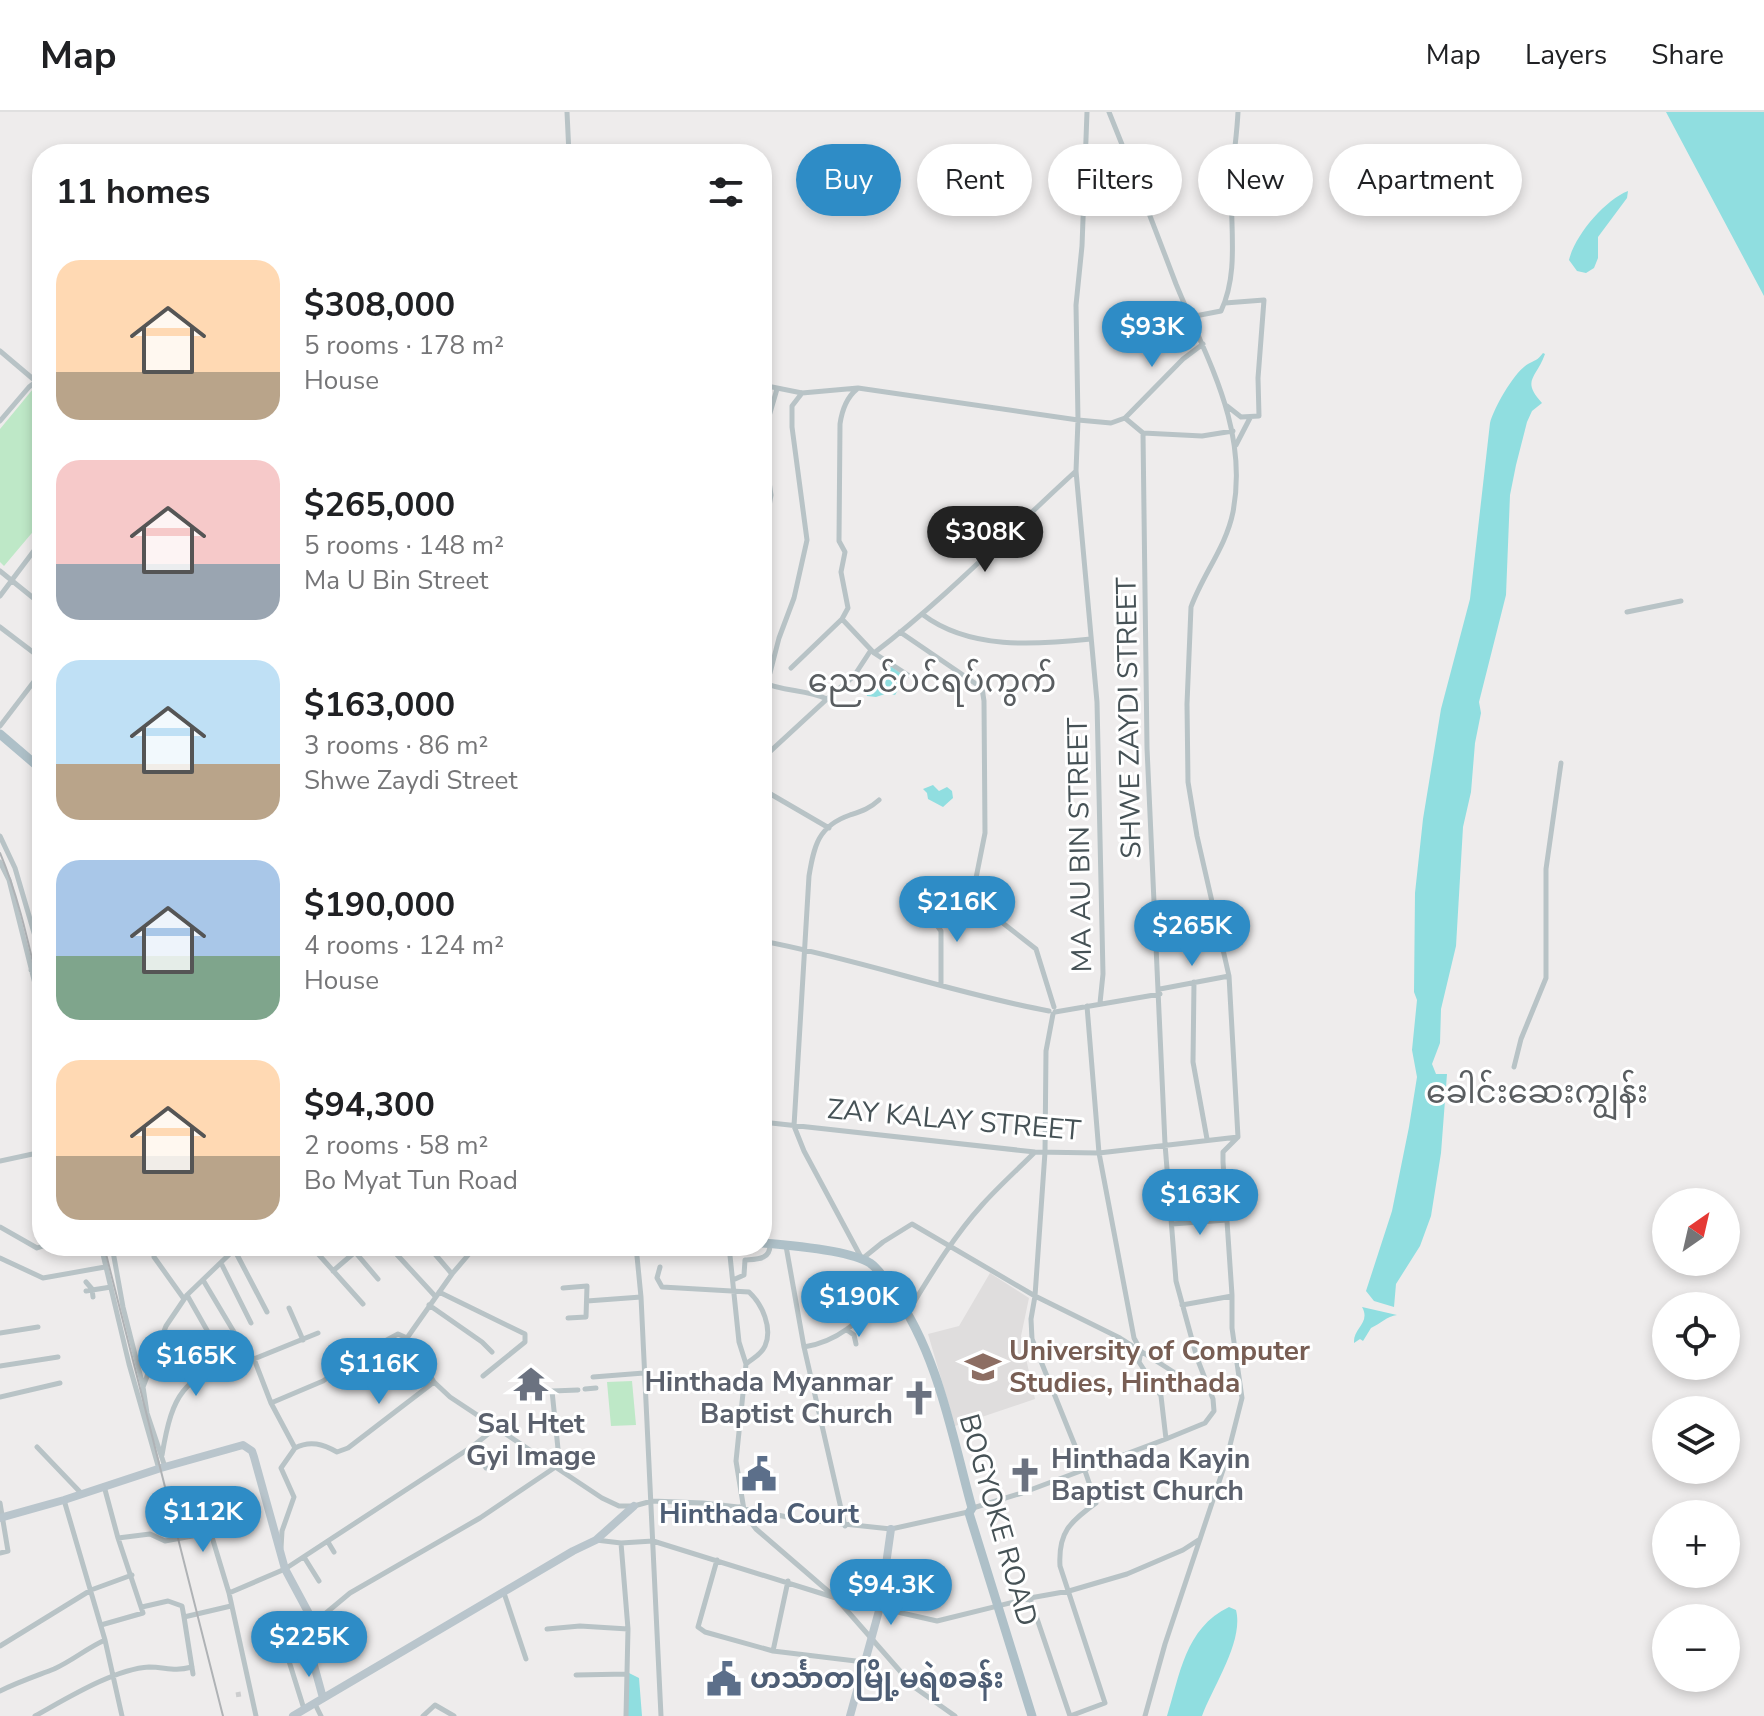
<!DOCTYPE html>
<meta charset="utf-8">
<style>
:root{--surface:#fff;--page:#f6f6f6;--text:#202124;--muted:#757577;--line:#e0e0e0;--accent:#2e8cc6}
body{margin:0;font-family:"Nunito Sans","Noto Sans Myanmar",sans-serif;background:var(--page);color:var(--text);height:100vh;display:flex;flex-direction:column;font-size:30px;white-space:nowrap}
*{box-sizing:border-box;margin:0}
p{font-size:26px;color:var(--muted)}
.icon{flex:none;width:44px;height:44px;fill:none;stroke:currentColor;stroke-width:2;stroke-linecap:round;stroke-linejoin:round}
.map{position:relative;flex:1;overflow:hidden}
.drawer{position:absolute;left:32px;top:32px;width:740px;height:1112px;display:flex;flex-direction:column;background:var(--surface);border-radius:32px;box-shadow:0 4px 12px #0003}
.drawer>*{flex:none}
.guide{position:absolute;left:796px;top:32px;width:760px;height:72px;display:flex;gap:16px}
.needle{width:52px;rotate:34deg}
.tools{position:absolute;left:1652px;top:1076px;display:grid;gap:16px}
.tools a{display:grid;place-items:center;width:88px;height:88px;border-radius:50%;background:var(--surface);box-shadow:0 4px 12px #0003;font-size:40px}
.price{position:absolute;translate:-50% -68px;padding:0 18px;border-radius:28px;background:var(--accent);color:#fff;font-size:26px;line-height:52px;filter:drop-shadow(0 2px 4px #0008)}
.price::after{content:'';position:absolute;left:50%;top:48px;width:24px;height:18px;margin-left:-12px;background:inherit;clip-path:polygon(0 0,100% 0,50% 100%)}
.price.on{background:#222;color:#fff}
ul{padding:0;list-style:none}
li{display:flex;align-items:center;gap:24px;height:200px;padding:0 24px}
li span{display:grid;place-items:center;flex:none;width:224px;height:160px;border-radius:24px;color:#555}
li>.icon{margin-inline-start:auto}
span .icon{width:96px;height:96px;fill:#fffc;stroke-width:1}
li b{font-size:34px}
h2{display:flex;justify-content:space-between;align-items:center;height:96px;padding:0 24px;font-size:34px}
.tag{padding:0 28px;border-radius:36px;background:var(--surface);box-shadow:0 4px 12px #0003;font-size:28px;line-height:72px}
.tag.on{background:var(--accent);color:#fff}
header{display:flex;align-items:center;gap:48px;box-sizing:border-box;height:112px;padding:0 40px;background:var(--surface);border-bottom:2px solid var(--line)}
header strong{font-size:38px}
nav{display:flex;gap:44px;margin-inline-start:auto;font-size:28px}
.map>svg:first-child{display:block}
.education{fill:#dfdddd}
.green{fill:#bee8c7}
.water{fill:#90dee0}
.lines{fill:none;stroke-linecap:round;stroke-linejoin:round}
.street-tunnel{stroke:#cccdce;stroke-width:5;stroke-dasharray:5 2.5;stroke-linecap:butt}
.street{stroke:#b8c3c6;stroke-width:5}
.secondary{stroke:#b9c5cc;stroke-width:8}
.primary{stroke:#aec0c8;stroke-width:9}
.rail{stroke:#afb2b5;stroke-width:2}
.labels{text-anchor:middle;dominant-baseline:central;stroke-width:6;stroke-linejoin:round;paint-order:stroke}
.street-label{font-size:28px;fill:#465256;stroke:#fff}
.education-label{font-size:28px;font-weight:bold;fill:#785e54;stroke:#fff;text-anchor:start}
.worship-label{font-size:28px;font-weight:bold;fill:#5b616d;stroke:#fff;text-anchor:end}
.service-label{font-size:28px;font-weight:bold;fill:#4e5e75;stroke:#fff}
.quarter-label{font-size:32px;fill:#595d60;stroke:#fff}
</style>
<header>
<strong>Map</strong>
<nav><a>Map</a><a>Layers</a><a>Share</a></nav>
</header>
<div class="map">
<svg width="1764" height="1604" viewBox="0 0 1764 1604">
<rect width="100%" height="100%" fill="#eeecec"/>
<path class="education" d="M990,1161L1029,1186L1021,1224L1035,1287L955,1314L928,1222L959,1214Z"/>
<path class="green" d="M33,277L42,284V409L4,454L0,450V317Z
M632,1269L636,1313L611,1314L607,1270Z"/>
<path class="water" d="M1666,0H1764V184Z
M1628,79L1627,86L1598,125V146L1594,156L1586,161L1577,159L1569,148C1575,123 1605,88 1628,79Z
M1543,241L1545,242C1536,267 1521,268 1542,291L1532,299L1527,310L1516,353L1510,383L1506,483L1479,590L1481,601L1475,631L1471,680L1463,715L1456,834L1441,897L1440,931L1432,952L1436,962H1447L1441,1041L1431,1104L1420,1134L1396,1172L1394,1195L1374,1189L1366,1179L1392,1099L1409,1015L1417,965L1412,938L1417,888L1414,880L1415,781L1423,707L1441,597L1470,487L1490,311C1494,296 1514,260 1528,252C1535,248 1537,249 1543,241Z
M892,555L902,562L904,567L895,583L888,581L876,585L867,584L866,577L878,576L886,557Z
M933,673L939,679L947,675L952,679L953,686L943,695L928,687L927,681L923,677Z
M1362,1195L1397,1203C1387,1204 1380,1212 1371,1216L1363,1229L1360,1227L1354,1231C1353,1216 1371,1211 1362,1195Z
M1229,1495L1236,1498C1244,1529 1213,1574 1202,1604H1167C1180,1563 1185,1516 1229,1495Z
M629,1561L639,1566L642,1604H627Z"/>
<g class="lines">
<path class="street-tunnel" d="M238,1580L239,1586"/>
<path class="street" d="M567,0L569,42
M1087,0L1082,134L1076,193L1078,308L1076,359L1097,590L1103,862L1100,891
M1109,0C1132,57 1154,114 1176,172C1206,246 1249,316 1233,400C1226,435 1203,462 1191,495L1187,592L1188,670L1197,724L1229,864L1238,1025L1223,1040V1050L1232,1183V1216L1242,1286L1226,1349L1165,1532L1145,1604
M1225,191L1264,188L1258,266L1259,304L1241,305L1227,294
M1190,205L1221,199C1240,159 1229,111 1232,69C1233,46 1237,23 1238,0
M0,239L39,272
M762,273L802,281L858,276L1078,308L1111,311L1125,306L1143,321L1147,636L1165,1032L1176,1169L1197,1246L1213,1287L1214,1299L1205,1311L1166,1327L1022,1381L973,1396
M1125,306L1183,247L1203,232
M0,309L29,275L33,272L40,273
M1143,321L1202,324L1233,319
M1236,333L1250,306
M762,434L771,383L765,342L767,311L777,277
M0,459L42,493
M0,484L42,428
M1627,500L1681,489
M922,502C969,538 1035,533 1091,527
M842,507L874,541L908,563
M0,515L42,547
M900,520L982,576L984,589L985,721L973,781L981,794L1036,837L1054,895
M874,541C946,486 1009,420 1076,359
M791,556L842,507L848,496L841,460L845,440L839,429L840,312C842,298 846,286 857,277
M762,568L770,561L779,526L794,486L807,428L792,315V294L802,281
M762,570C783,580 806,577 827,587L762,647
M827,587L854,564L871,538
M0,614L42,559
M762,677L829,716
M879,688C869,697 862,699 850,703C818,714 814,734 809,764L794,1014L804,1039L862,1147L883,1130L912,1112L1035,1184L1120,1226L1194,1273L1208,1279
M0,724L15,756L42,848
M0,750L9,768L42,900
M931,805L941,819V872
M932,807L974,786
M762,829C859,847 952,881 1049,899
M31,858L42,859
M1194,870L1193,950L1207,1027
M1160,877L1229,864
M1087,894L1099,1041L1134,1226L1141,1239L1139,1250L1161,1284L1166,1327
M1055,900L1160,882
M1053,902L1046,939L1045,1040L1035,1184L1031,1207L1032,1227L1084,1356L1096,1391C1070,1410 1058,1420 1060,1454L1105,1591L1070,1604
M1514,955L1521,927L1546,866V757L1561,651
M762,1010L1035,1040L1099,1041L1238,1025
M0,1049L42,1040
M1172,1112L1227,1108
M0,1115L37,1136L43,1134
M101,1134L129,1252L159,1357
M112,1134L123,1195L143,1274
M311,1134L363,1192
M350,1134L378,1167
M389,1134L435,1184
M428,1134L452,1162
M463,1134L469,1142
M486,1134L469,1142L452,1162L407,1226L434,1270L450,1285L602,1386L619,1394H634L652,1389L703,1391L738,1395L797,1407L891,1417L968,1400
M636,1134L641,1185L661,1604
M729,1134L739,1230L746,1252L736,1349L744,1398
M786,1134L804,1235L845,1414
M234,1137L267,1200
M154,1145L184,1187
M0,1146L43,1166L105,1155
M221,1151L251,1211
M660,1155L657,1166L662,1175L749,1180C762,1192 773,1216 765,1234C761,1243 753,1246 746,1252
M333,1159L362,1134
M203,1168L234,1220
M733,1168L744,1163L745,1148C757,1147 770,1148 770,1133
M86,1170L92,1177L93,1185
M563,1176L587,1174L586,1205L568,1206
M86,1179L111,1175
M439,1180L525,1222V1230L483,1264
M187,1183L212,1227
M587,1189L641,1185
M429,1193L482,1230L492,1240
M1182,1193L1232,1184
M289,1196L303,1228
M908,1200C930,1164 953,1125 982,1093C998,1075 1017,1058 1034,1041
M847,1218L854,1223L856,1232
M0,1221L38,1215
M804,1235C843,1229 864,1203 891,1176
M254,1247L318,1221
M0,1254L58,1245
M593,1265L644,1261
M585,1277L596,1276
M0,1285L60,1271
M271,1291L323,1269L368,1238L398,1222L407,1226
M473,1334L486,1356
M37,1335L81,1381
M162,1343C174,1272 185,1271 246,1239L254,1247L271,1291L295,1336
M165,1355L147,1301L143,1275L166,1214L187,1183L238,1134
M560,1356L552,1279L578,1278
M64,1388L105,1528L122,1604
M0,1391L8,1439L0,1441
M739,1395L756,1417L836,1486L914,1575L955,1604
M208,1423L205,1396L217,1391L222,1384L220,1378
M118,1426L150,1422L165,1429L203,1422L212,1425L229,1481L256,1604
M596,1428L621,1431L653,1429L836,1486L937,1509L1030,1486L1069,1479L1127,1462L1183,1438L1200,1427
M328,1430L334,1440
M621,1431L628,1517L626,1604
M281,1436L282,1419L294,1385L281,1356L295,1336C310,1328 323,1332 337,1340L348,1336L434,1270
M304,1445L319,1469
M717,1448L698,1515L705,1520L773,1539
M788,1469L773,1539L864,1550
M229,1481L285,1457L473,1334L498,1314
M504,1481L526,1547
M1030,1486L1070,1604
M142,1495L168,1489L182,1494L184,1505L231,1494
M184,1505L193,1562
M314,1511L350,1481L480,1406L557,1354
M101,1513L143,1501L118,1426L104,1374
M547,1517L580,1514L628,1517
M0,1534L91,1478L132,1463
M288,1546L304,1597
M576,1563L627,1562
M0,1579C18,1570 36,1564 54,1557C72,1549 87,1536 105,1528
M315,1592L321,1604
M35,1604C66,1587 114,1557 149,1555C166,1555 173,1560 192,1555
M423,1604L435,1593L454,1604"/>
<path class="secondary" d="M0,1406L64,1388L161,1356L243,1333L252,1339L254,1345L285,1457L314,1511L309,1514V1535L323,1586
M293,1604L573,1439L596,1428L634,1394
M850,1604L880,1495L891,1417"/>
<path class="primary" d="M0,622L42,658
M762,1131C788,1133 849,1138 870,1151C880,1158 886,1169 893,1179C938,1241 952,1324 972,1396L969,1401L1032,1604"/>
<path class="rail" d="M0,741C20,788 30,839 42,889
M104,1134L223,1604"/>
</g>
<defs>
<g id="university-bare" transform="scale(2.76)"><path d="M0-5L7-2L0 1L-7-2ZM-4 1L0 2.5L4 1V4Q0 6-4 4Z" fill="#8d6e63" stroke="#fff" stroke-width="2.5" paint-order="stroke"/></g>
<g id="temple-bare" transform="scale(2.76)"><path d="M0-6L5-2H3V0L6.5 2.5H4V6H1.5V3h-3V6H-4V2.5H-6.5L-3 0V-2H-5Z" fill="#6b7280" stroke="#fff" stroke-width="2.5" paint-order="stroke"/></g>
<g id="church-bare" transform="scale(2.76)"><path d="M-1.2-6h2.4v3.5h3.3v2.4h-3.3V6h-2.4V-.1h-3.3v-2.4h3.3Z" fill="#6b7280" stroke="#fff" stroke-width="2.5" paint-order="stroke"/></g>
<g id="civic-bare" transform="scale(2.76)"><path d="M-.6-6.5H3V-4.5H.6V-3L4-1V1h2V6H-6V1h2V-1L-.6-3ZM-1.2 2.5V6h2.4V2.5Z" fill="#5c6f8a" stroke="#fff" stroke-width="2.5" paint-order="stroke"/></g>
</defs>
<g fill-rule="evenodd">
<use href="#university-bare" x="983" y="1255"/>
<use href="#temple-bare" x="531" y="1272"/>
<use href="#church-bare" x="919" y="1286"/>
<use href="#civic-bare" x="759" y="1362"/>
<use href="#church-bare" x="1025" y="1363"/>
<use href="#civic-bare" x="724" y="1567"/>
</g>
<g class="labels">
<g class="street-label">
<text transform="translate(1129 606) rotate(-91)">SHWE ZAYDI STREET</text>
<text transform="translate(1080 733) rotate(-91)">MA AU BIN STREET</text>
<text transform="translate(954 1008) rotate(5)">ZAY KALAY STREET</text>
<text transform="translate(998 1408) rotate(74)">BOGYOKE ROAD</text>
</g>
<g class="education-label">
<text x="1009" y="1239">University of Computer<tspan x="1009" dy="32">Studies, Hinthada</tspan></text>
</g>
<g class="worship-label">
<text x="893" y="1270">Hinthada Myanmar<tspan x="893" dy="32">Baptist Church</tspan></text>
<text x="531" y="1312" text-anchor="middle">Sal Htet<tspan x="531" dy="32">Gyi Image</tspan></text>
<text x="1051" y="1347" text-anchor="start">Hinthada Kayin<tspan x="1051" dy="32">Baptist Church</tspan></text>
</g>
<g class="service-label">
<text x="759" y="1402">Hinthada Court</text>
<text x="750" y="1567" text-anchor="start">ဟင်္သာတမြို့မရဲစခန်း</text>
</g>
<g class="quarter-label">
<text x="932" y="569">ညောင်ပင်ရပ်ကွက်</text>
<text x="1537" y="980">ခေါင်းဆေးကျွန်း</text>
</g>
</g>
</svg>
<div class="tools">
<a><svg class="needle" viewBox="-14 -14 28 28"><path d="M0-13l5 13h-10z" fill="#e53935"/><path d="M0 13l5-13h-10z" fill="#757577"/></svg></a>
<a><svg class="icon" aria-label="locate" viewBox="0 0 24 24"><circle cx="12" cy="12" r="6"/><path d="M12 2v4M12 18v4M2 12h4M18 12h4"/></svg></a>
<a><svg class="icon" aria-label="layers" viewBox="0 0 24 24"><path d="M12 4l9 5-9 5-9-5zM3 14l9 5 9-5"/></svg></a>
<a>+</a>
<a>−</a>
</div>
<b class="price" style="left:1152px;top:257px">$93K</b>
<b class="price on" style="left:985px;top:462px">$308K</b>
<b class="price" style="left:957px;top:832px">$216K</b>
<b class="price" style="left:1192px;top:856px">$265K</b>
<b class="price" style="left:1200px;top:1125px">$163K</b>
<b class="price" style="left:859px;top:1227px">$190K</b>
<b class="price" style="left:196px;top:1286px">$165K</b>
<b class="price" style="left:379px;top:1294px">$116K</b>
<b class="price" style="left:203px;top:1442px">$112K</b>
<b class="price" style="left:891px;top:1515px">$94.3K</b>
<b class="price" style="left:309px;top:1567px">$225K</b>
<div class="guide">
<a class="tag on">Buy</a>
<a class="tag">Rent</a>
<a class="tag">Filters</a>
<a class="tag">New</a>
<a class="tag">Apartment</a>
</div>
<section class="drawer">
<h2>11 homes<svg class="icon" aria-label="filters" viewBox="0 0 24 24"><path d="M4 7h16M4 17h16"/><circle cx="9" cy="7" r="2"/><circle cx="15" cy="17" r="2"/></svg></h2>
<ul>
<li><span style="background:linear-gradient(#ffd9b3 70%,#b9a48a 0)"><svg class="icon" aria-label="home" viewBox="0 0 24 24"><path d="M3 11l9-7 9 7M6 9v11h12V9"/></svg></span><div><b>$308,000</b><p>5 rooms · 178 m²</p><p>House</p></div></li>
<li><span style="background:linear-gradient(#f6c9c9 65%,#9aa5b1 0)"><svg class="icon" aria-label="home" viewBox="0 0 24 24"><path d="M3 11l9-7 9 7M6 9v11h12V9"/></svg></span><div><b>$265,000</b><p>5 rooms · 148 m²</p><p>Ma U Bin Street</p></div></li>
<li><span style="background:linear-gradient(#bfe0f5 65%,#b9a48a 0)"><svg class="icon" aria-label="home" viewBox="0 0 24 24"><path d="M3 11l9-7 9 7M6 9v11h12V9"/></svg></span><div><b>$163,000</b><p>3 rooms · 86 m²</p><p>Shwe Zaydi Street</p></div></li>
<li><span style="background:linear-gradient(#a9c7e8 60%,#7fa58c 0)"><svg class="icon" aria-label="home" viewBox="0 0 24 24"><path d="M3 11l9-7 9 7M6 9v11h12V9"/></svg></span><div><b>$190,000</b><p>4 rooms · 124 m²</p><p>House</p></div></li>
<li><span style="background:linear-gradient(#ffd9b3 60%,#b9a48a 0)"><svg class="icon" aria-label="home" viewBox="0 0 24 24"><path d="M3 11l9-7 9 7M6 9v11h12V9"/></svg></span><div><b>$94,300</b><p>2 rooms · 58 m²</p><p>Bo Myat Tun Road</p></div></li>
</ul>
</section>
</div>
